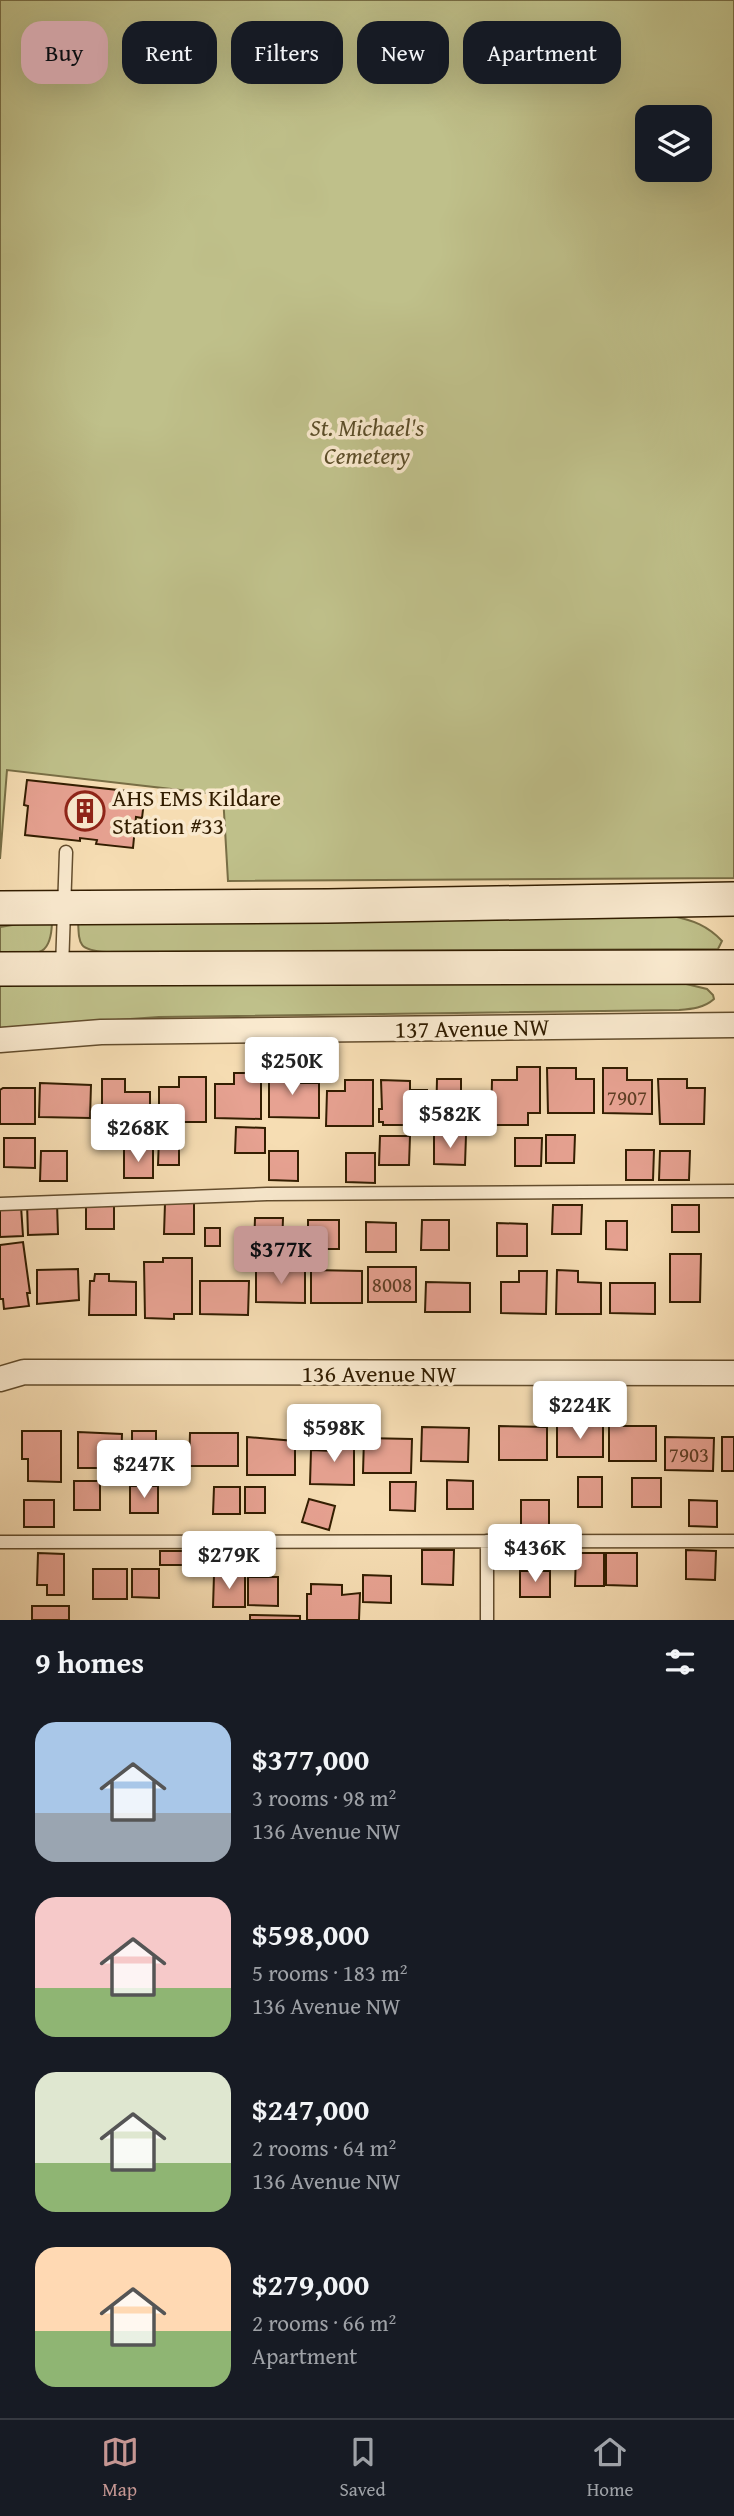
<!DOCTYPE html>
<meta charset="utf-8">
<style>
:root{--surface:#171b24;--page:#20242c;--text:#f1f3f6;--muted:#9ea1a6;--line:#363941;--accent:#c59692}
body{margin:0;font-family:"Gentium Book Plus",serif;background:var(--page);color:var(--text);height:100vh;display:flex;flex-direction:column;font-size:26px;white-space:nowrap}
*{box-sizing:border-box;margin:0}
p{font-size:23px;color:var(--muted)}
.icon{flex:none;width:38px;height:38px;fill:none;stroke:currentColor;stroke-width:2;stroke-linecap:round;stroke-linejoin:round}
.map{position:relative;height:1620px;overflow:hidden}
.panel{display:flex;flex-direction:column;background:var(--surface);flex:1}
.panel>*{flex:none}
.guide{position:absolute;left:21px;top:21px;width:693px;height:63px;display:flex;gap:14px}
.buttons{position:absolute;left:635px;top:105px;display:grid;gap:14px}
.buttons a{display:grid;place-items:center;width:77px;height:77px;border-radius:14px;background:var(--surface);box-shadow:0 7px 28px #0002;font-size:35px}
.price{position:absolute;translate:-50% -60px;padding:0 16px;border-radius:7px;background:#fff;color:#222;font-size:23px;line-height:46px;filter:drop-shadow(0 2px 4px #0008)}
.price::after{content:'';position:absolute;left:50%;top:42px;width:21px;height:16px;margin-left:-10px;background:inherit;clip-path:polygon(0 0,100% 0,50% 100%)}
.price.on{background:var(--accent);color:#111}
ul{padding:0;list-style:none}
li{display:flex;align-items:center;gap:21px;height:175px;padding:0 35px}
li span{display:grid;place-items:center;flex:none;width:196px;height:140px;border-radius:21px;color:#555}
li>.icon{margin-inline-start:auto}
span .icon{width:84px;height:84px;fill:#fffc;stroke-width:1}
li b{font-size:30px}
h2{display:flex;justify-content:space-between;align-items:center;height:84px;padding:0 35px;font-size:30px}
.pill{padding:0 24px;border-radius:21px;background:var(--surface);box-shadow:0 7px 28px #0002;font-size:24px;line-height:63px}
.pill.on{background:var(--accent);color:#111}
.tab-bar{display:flex;justify-content:space-around;align-items:center;height:98px;border-top:2px solid var(--line);background:var(--surface);font-size:19px;color:var(--muted)}
.tab-bar a{display:grid;justify-items:center;gap:4px}
.tab-bar .on{color:var(--accent)}
.map>svg:first-child{display:block}
.green{fill:#bfc08a;stroke:#786e45;stroke-width:2;fill-rule:evenodd}
.building{fill:#e7a292;stroke:#321d00;stroke-width:2}
.lines{fill:none;stroke-linecap:round;stroke-linejoin:round}
.lane-casing{stroke:#634d2d;stroke-width:15}
.street-casing{stroke:#634d2d;stroke-width:27}
.secondary-casing{stroke:#321d00;stroke-width:36}
.lane{stroke:#f9e9ce;stroke-width:12}
.street{stroke:#f9e9ce;stroke-width:24}
.secondary{stroke:#f9e9ce;stroke-width:33}
.labels{text-anchor:middle;dominant-baseline:central;stroke-width:7;stroke-linejoin:round;paint-order:stroke}
.number-label{font-size:21px;fill:#5f3e24}
.park-label{font-size:24px;font-style:italic;fill:#5c4e29;stroke:#f9e9ce}
.poi-label{font-size:24px;fill:#321d00;stroke:#f9e9ce;text-anchor:start}
.street-label{font-size:24px;fill:#321d00;stroke:#f9e9ce}
</style>
<div class="map">
<svg width="734" height="1620" viewBox="0 0 734 1620">
<rect width="100%" height="100%" fill="#f6ddb3"/>
<filter id="stains"><feTurbulence type="fractalNoise" baseFrequency=".00286" numOctaves="4"/><feColorMatrix values="0 0 0 0 .2 0 0 0 0 .09 0 0 0 0 .02 0 0 0 .5 -.17"/></filter>
<radialGradient id="worn" r=".72"><stop offset=".6" stop-color="#630" stop-opacity="0"/><stop offset="1" stop-color="#630" stop-opacity=".3"/></radialGradient>
<path class="green" d="M0,0H734V878L228,881L223,795L7,770L0,859ZM648,117H700V170H648Z
M672,916C693,920 708,926 722,941L718,949L106,952C78,950 79,945 78,919Z
M49,919L52,922C51,962 33,953 0,953V927Z
M682,983L707,989L713,995L714,999C704,1008 692,1009 679,1010L159,1017L0,1028V985Z"/>
<path class="building" d="M27,780L145,793L142,818L136,817L133,848L96,844L97,840L80,838V841L25,835L28,806L24,805Z
M517,1067H540V1113H528V1125H491L492,1080H517Z
M547,1068H576V1079H594V1113H548Z
M603,1068H627V1080H652V1114L603,1113Z
M269,1071L294,1072V1083H319V1118L269,1117Z
M234,1073H261V1119L215,1118V1084H234Z
M179,1077H206V1122H159V1087H179Z
M102,1079H125V1092H150V1127L102,1126Z
M437,1079H461V1091L486,1092L485,1126L436,1125Z
M658,1079H687V1088H705L704,1124H660Z
M345,1080H373V1126H326L327,1091H345Z
M381,1080L410,1081V1090H427V1125H383V1122H379V1109H382Z
M40,1083L91,1085L90,1118L39,1117Z
M3,1088H35V1124H0V1090Z
M236,1127L265,1128V1153H235Z
M434,1135H466L465,1165L434,1164Z
M546,1135H575L574,1163H546Z
M380,1136H410L409,1165H379Z
M4,1138H35V1168L4,1167Z
M159,1138H179V1165H158Z
M515,1138H542L541,1166H515Z
M124,1149H153V1178H124Z
M626,1150H654L653,1180H626Z
M41,1151H67V1181H40Z
M269,1151H298V1181L269,1180Z
M660,1151H690L689,1180H659Z
M346,1153H375V1183L346,1182Z
M27,1203H57L58,1234L28,1235Z
M165,1203H194V1234H164Z
M86,1204H114V1229H86Z
M553,1205H582L581,1234H552Z
M672,1205H699V1232H672Z
M21,1206L23,1236L0,1237V1207Z
M255,1218H283L282,1248H254Z
M308,1220H339V1249H308Z
M422,1220H449V1250H421Z
M606,1221H627V1250L606,1249Z
M366,1222L396,1223V1252H366Z
M497,1223L527,1224V1256H497Z
M205,1228H220V1246H205Z
M23,1242L30,1293H27L29,1306L4,1309L3,1299H0V1245Z
M670,1254H701L700,1302H670Z
M163,1258H192V1314H174V1319L145,1318L144,1262H163Z
M368,1267H416V1302H368Z
M78,1269L79,1300L37,1304V1270Z
M256,1269H305V1303L256,1302Z
M311,1270L362,1271V1303H311Z
M557,1270L578,1271V1282L601,1283V1314H556Z
M519,1271H547L546,1314L501,1313V1282H519Z
M95,1274H109V1281L136,1282V1315H89L90,1281H94Z
M200,1281H249L248,1315L200,1314Z
M426,1282L470,1283V1312H425Z
M610,1283H655V1314L610,1313Z
M557,1424H603V1457H557Z
M499,1426L547,1427V1460H499Z
M609,1426H656V1461H609Z
M422,1427L469,1428L468,1462L421,1461Z
M22,1431H61V1482L28,1481V1459H22Z
M132,1431H156V1444H176V1478H132Z
M78,1432L122,1434L121,1468H78Z
M190,1433H238V1466H189Z
M247,1437L295,1441V1475H247Z
M665,1437L714,1438L713,1471L665,1470Z
M722,1437H734V1471H722Z
M364,1438L412,1439L411,1473H363Z
M332,1439H354V1485L310,1484L311,1450L332,1451Z
M578,1477H602V1507H578Z
M632,1478H661V1507H632Z
M447,1480L473,1481V1509H447Z
M74,1481H100V1510H74Z
M390,1482H416L415,1511L390,1510Z
M130,1486H158V1513H130Z
M214,1487H240V1514H213Z
M245,1487H265V1513H245Z
M309,1499L335,1506L329,1530L302,1522Z
M24,1500H54V1527H24Z
M521,1500H549V1527H521Z
M689,1500L717,1501V1527L689,1526Z
M422,1550H454L453,1585L422,1584Z
M686,1550L716,1551L715,1580L686,1579Z
M160,1551H187V1565H160Z
M38,1553L64,1554V1595H47V1585H37Z
M576,1553H604V1586H575Z
M606,1553H637V1586L606,1585Z
M93,1569H127V1599H93Z
M132,1569H159V1598L132,1597Z
M520,1571H550V1597H520Z
M214,1575H245V1607H213Z
M363,1575L391,1576V1603L363,1602Z
M248,1577H278V1606L248,1605Z
M311,1584L342,1585V1595L360,1593L359,1620H307V1594H311Z
M32,1606H69V1620H32Z
M250,1615L300,1616V1620H250Z"/>
<g class="lines">
<g class="lane-casing">
<path id="lane" d="M62,968L66,852
M0,1204L267,1194L734,1191
M0,1542L734,1541
M487,1620V1541"/>
</g>
<g class="street-casing">
<path id="street" d="M0,1040L101,1032L734,1025
M0,1379L24,1372L734,1373"/>
</g>
<g class="secondary-casing">
<path id="secondary" d="M0,908L328,906L734,899
M0,969L734,967"/>
</g>
<use href="#lane" class="lane"/>
<use href="#street" class="street"/>
<use href="#secondary" class="secondary"/>
</g>
<defs>
<g id="building-ring" transform="scale(2.0125)"><circle r="9.5" fill="#f9e9ce" stroke="#8f2418" stroke-width="1.5"/><path d="M-4-6H4V6H1V3H-1V6H-4ZM-2.5-4.3h1.7v1.8h-1.7ZM.8-4.3h1.7v1.8H.8ZM-2.5-1h1.7V.8h-1.7ZM.8-1h1.7V.8H.8Z" fill="#8f2418"/></g>
</defs>
<g fill-rule="evenodd">
<use href="#building-ring" x="85" y="811"/>
</g>
<g class="labels">
<g class="number-label">
<text x="627" y="1097">7907</text>
<text x="392" y="1284">8008</text>
<text x="689" y="1454">7903</text>
</g>
<g class="park-label">
<text x="367" y="427">St. Michael's<tspan x="367" dy="28">Cemetery</tspan></text>
</g>
<g class="poi-label">
<text x="112" y="797">AHS EMS Kildare<tspan x="112" dy="28">Station #33</tspan></text>
</g>
<g class="street-label">
<text transform="translate(472 1028) rotate(-1)">137 Avenue NW</text>
<text x="379" y="1373">136 Avenue NW</text>
</g>
</g>
<rect width="100%" height="100%" filter="url(#stains)"/>
<rect width="100%" height="100%" fill="url(#worn)"/>
</svg>
<div class="buttons">
<a><svg class="icon" aria-label="layers" viewBox="0 0 24 24"><path d="M12 4l9 5-9 5-9-5zM3 14l9 5 9-5"/></svg></a>
</div>
<b class="price" style="left:292px;top:1097px">$250K</b>
<b class="price" style="left:450px;top:1150px">$582K</b>
<b class="price" style="left:138px;top:1164px">$268K</b>
<b class="price on" style="left:281px;top:1286px">$377K</b>
<b class="price" style="left:580px;top:1441px">$224K</b>
<b class="price" style="left:334px;top:1464px">$598K</b>
<b class="price" style="left:144px;top:1500px">$247K</b>
<b class="price" style="left:535px;top:1584px">$436K</b>
<b class="price" style="left:229px;top:1591px">$279K</b>
<div class="guide">
<a class="pill on">Buy</a>
<a class="pill">Rent</a>
<a class="pill">Filters</a>
<a class="pill">New</a>
<a class="pill">Apartment</a>
</div>
</div>
<section class="panel">
<h2>9 homes<svg class="icon" aria-label="filters" viewBox="0 0 24 24"><path d="M4 7h16M4 17h16"/><circle cx="9" cy="7" r="2"/><circle cx="15" cy="17" r="2"/></svg></h2>
<ul>
<li><span style="background:linear-gradient(#a9c7e8 65%,#9aa5b1 0)"><svg class="icon" aria-label="home" viewBox="0 0 24 24"><path d="M3 11l9-7 9 7M6 9v11h12V9"/></svg></span><div><b>$377,000</b><p>3 rooms · 98 m²</p><p>136 Avenue NW</p></div></li>
<li><span style="background:linear-gradient(#f6c9c9 65%,#8fb573 0)"><svg class="icon" aria-label="home" viewBox="0 0 24 24"><path d="M3 11l9-7 9 7M6 9v11h12V9"/></svg></span><div><b>$598,000</b><p>5 rooms · 183 m²</p><p>136 Avenue NW</p></div></li>
<li><span style="background:linear-gradient(#dfe7d0 65%,#8fb573 0)"><svg class="icon" aria-label="home" viewBox="0 0 24 24"><path d="M3 11l9-7 9 7M6 9v11h12V9"/></svg></span><div><b>$247,000</b><p>2 rooms · 64 m²</p><p>136 Avenue NW</p></div></li>
<li><span style="background:linear-gradient(#ffd9b3 60%,#8fb573 0)"><svg class="icon" aria-label="home" viewBox="0 0 24 24"><path d="M3 11l9-7 9 7M6 9v11h12V9"/></svg></span><div><b>$279,000</b><p>2 rooms · 66 m²</p><p>Apartment</p></div></li>
</ul>
</section>
<nav class="tab-bar">
<a class="on"><svg class="icon" aria-label="map" viewBox="0 0 24 24"><path d="M3 6l6-2 6 2 6-2v14l-6 2-6-2-6 2zM9 4v14M15 6v14"/></svg>Map</a>
<a><svg class="icon" aria-label="saved" viewBox="0 0 24 24"><path d="M7 4h10v16l-5-4-5 4z"/></svg>Saved</a>
<a><svg class="icon" aria-label="home" viewBox="0 0 24 24"><path d="M3 11l9-7 9 7M6 9v11h12V9"/></svg>Home</a>
</nav>
